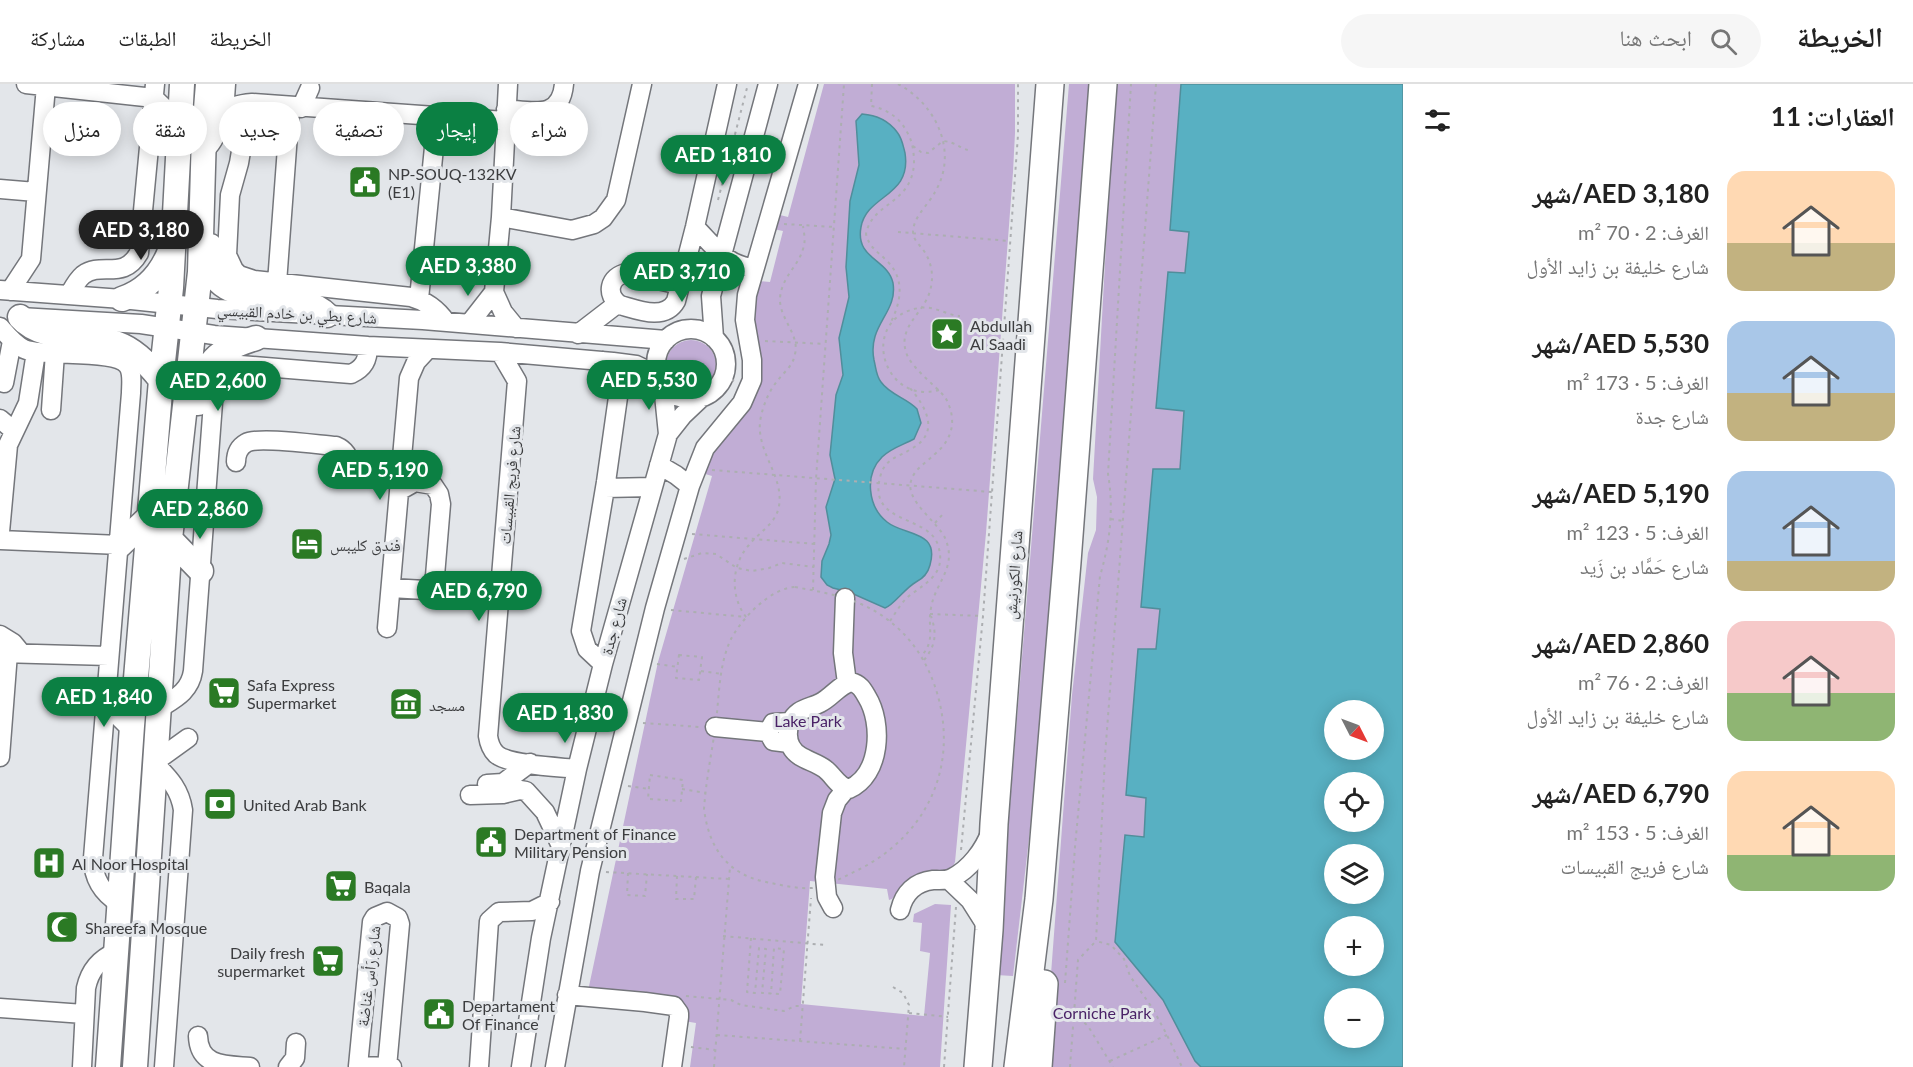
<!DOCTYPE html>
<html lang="ar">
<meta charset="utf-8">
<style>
:root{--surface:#fff;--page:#f6f6f6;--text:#222;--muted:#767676;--line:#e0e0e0;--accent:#0b8043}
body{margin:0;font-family:Lato,"Noto Naskh Arabic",sans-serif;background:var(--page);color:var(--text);direction:rtl;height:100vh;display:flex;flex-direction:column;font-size:22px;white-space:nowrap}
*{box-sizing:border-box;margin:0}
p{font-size:20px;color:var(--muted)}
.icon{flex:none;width:33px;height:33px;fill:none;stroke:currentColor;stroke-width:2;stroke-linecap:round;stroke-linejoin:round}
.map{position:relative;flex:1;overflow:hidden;direction:ltr}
.panel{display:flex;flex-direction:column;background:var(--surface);width:510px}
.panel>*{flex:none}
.guide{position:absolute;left:18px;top:18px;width:570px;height:54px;direction:rtl;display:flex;gap:12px}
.needle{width:39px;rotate:132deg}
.fabs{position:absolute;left:1324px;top:616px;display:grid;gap:12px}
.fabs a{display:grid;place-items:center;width:60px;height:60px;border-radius:50%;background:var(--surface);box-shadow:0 3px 15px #0003;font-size:30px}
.price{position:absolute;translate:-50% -51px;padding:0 14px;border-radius:21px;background:var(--accent);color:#fff;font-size:20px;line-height:39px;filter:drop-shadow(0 2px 3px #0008)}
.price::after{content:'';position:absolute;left:50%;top:36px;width:18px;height:14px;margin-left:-9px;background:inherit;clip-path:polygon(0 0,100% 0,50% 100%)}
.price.active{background:#222;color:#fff}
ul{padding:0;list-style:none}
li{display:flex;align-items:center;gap:18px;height:150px;padding:0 18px}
li span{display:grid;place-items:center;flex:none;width:168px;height:120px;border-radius:18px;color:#555}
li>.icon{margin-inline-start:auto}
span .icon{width:72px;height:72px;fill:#fffc;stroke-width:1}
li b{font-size:26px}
h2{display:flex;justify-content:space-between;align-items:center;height:72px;padding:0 18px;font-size:26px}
.pill{padding:0 21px;border-radius:27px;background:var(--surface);box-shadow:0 3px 15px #0003;font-size:21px;line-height:54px}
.pill.active{background:var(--accent);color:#fff}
header{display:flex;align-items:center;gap:36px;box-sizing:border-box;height:84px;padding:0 30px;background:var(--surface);border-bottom:2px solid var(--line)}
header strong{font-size:28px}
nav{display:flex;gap:33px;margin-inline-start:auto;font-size:21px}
.search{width:420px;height:54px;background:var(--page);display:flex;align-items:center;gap:15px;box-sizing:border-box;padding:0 21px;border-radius:33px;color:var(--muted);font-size:22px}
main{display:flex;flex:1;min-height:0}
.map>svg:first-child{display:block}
.green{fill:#c1add5}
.water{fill:#58b0c2;stroke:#508e9b;stroke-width:1.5;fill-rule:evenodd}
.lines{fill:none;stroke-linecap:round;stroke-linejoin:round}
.minor-casing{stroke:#74767b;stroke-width:21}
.major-casing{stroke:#74767b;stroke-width:27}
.highway-casing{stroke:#74767b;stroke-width:30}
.path{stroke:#acaeb1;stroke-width:2;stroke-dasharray:3 4.5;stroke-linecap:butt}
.minor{stroke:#fff;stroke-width:18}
.major{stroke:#fff;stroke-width:24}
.highway{stroke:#fff;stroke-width:27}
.labels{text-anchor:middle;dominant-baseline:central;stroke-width:6;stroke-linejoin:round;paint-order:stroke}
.poi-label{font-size:16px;fill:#3c3d3f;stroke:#e3e6ea;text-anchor:start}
.street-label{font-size:16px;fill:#3c3d3f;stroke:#e3e6ea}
.park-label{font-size:16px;fill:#4a2267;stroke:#e3e6ea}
</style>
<header>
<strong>الخريطة</strong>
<div class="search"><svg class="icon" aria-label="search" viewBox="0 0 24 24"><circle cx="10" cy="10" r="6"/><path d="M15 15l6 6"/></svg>ابحث هنا</div>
<nav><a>الخريطة</a><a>الطبقات</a><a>مشاركة</a></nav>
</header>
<main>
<section class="panel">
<h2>العقارات: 11<svg class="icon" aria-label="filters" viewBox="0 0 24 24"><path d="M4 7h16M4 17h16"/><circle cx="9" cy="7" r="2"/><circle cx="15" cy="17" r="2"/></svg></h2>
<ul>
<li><span style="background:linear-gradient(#ffd9b3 60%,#c2b280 0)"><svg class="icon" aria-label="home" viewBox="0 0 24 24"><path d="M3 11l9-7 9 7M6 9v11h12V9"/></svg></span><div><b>AED 3,180/شهر</b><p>الغرف: 2 · 70 m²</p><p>شارع خليفة بن زايد الأول</p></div></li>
<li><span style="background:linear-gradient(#a9c7e8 60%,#c2b280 0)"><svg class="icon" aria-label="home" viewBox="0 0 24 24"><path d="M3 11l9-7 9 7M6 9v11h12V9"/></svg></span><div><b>AED 5,530/شهر</b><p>الغرف: 5 · 173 m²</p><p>شارع جدة</p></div></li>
<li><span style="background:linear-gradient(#a9c7e8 75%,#c2b280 0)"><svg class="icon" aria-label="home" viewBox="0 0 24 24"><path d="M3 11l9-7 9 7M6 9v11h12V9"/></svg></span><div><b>AED 5,190/شهر</b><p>الغرف: 5 · 123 m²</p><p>شارع حَمَّاد بن زَيد</p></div></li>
<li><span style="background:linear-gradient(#f6c9c9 60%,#8fb573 0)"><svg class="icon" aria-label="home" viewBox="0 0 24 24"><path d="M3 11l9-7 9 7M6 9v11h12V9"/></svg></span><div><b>AED 2,860/شهر</b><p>الغرف: 2 · 76 m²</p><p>شارع خليفة بن زايد الأول</p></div></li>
<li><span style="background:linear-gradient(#ffd9b3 70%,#8fb573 0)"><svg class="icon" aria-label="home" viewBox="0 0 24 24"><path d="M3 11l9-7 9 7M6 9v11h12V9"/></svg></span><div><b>AED 6,790/شهر</b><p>الغرف: 5 · 153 m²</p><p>شارع فريج القبيسات</p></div></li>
</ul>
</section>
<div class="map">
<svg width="1403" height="983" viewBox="0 0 1403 983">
<rect width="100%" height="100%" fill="#e3e6ea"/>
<path class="green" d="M824,0H1015V49L1013,88L986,449L955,778L951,787L919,790L910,794L892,815L889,816L887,805L810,797L801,920L924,932L930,869L920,867L922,839L913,838L914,830L935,820L951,821L940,983H690L696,939L684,937V932L588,907L658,578L712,392L702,389L709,370L745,327L752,225L758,197L770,198L783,147L773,145L776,130L788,133Z
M1069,0H1091L1054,487L1035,703L1013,892L996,891Z
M1115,0H1181L1170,145L1189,147L1185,189L1168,188L1156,324L1184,327L1180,386L1153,385L1141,523L1160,525L1156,566L1138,565L1127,711L1146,714L1144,753L1125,751L1115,858L1163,916L1195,977L1201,983H1044L1072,611L1088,469L1096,446L1097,413L1093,395Z
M666 281a25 25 0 1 1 50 0a25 25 0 1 1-50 0Z"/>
<path class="water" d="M1181,0H1403V983H1201L1195,977L1163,916L1115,858L1125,751L1144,753L1146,714L1126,711L1138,565H1156L1160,525L1141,523L1153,385H1180L1184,327L1156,324L1168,188L1185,189L1189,148L1170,146ZM1335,627H1374V666H1335ZM1335,699H1374V738H1335ZM1335,771H1374V810H1335ZM1335,843H1374V882H1335ZM1335,915H1374V954H1335Z
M862,30C876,31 888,36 897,48C902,54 903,61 905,69C912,113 867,110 861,143C855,175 888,175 893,199C898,229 867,241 874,276C876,284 876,292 881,298C890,311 907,314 917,325L921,339L914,355C903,361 891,364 882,373C864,391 868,423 887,438C904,452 940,446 930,481C928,489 924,494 916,498C905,504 893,522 885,524L849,508L833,504L827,501L821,493L822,477L829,460L831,451L826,423L835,395L830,371L836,311L843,291L839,254L849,213L846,183L850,117L859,81L856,37Z"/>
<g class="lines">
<g class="minor-casing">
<path id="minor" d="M26,0L154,14L180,39
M508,0L501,133L494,208L503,228L516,244
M252,19L247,32L239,79L230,111L227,171L234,186L239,191L254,196L411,213C426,217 437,225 446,238
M301,24L310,4
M506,25C532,27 561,36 564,0
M224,28L226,0
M205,66C229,44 205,23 252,19L505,37
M0,105L36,108
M501,133L572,146L594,140L603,134L616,116L642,0
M695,143C713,161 726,182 754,184
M277,199L290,23
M680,201L627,189C609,192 605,211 620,221C638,226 665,237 676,217L695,143L727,0
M0,206L122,215L217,225L423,236L666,256
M10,207L31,175L46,2
M69,211C73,204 77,196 83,191C102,177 123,197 139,169L155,0
M419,215L437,33
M20,233L141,240L214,251L368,262L500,268L613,278L636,281L657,291
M469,240L494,208
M0,243C7,251 14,260 24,265C45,274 117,264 128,282C133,289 131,301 131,309L93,774C93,795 102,809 120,820
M656 280a35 35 0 1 1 70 0a35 35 0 1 1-70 0Z
M578,250L617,220
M714,254L711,212L768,0
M500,268L517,297L488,652C489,659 491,665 496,670C508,681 559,683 577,685
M4,299L12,257
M51,326L55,269
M0,335L14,347
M668,350L683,331L701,314
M236,378C236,370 239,363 246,359C258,352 320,361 336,362C348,367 350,375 349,386
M659,381L676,391L690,402
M605,404L652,403
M0,448L8,361L28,319L36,268
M0,456L120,461
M391,504L425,506L432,501L435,492L441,420L439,410L433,401L415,398L399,407
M845,514L843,569L847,599
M387,544L409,294L416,278L428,265
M0,551L13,559L22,570
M0,569L109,572
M603,580L587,565L581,547L606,398L619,306L615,289L603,277
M851,598C860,600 863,606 867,613C883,639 881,691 849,705C838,703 834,692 825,685C817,679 808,677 800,672C784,662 784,639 799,628C805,624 814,622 820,619C832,613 839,601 851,598Z
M160,624C176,614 190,607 193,587L214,305C217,292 226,284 240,281L351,290C364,284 368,276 368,262
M715,643L768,648
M789,659L773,657L768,648L773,639L790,638
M0,673L8,569
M156,677L188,654
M156,681C170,695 180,706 183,726L164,983
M487,700L503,699L530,679
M470,711L503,710L520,706L526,707L545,728L561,762
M949,796L970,816L989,846
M833,824L827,813L825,793L832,729L837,716L846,705
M900,826C904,809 915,798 933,796C939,796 946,797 952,794C970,785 984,766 991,747
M567,911L645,918L674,922L679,929V933L672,983
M0,924L84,930
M198,952C199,983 226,981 250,983
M82,983L86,904C90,886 99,875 116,868
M288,983L295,974L296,959
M387,983L400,840L398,834L387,828L375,833L372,838L358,982L392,983
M479,983L489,837L499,828L532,827L550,818
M521,983L541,854L577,685L603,580L668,350L663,301
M555,983L590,787L655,524L690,402L705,364L742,319L752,296V276L745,236L747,211L808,0"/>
</g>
<g class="major-casing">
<path id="major" d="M210,162C203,236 295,197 327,231
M122,215C146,207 161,190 170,167
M20,233C43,259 87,249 118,260C135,266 150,282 161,296
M198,319C203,277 217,266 256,254
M170,455L201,487
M120,461L150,432
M106,616L132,642
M108,983L132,642L161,296L171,204L182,0
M135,983L170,455L200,188L204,49L208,0"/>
</g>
<g class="highway-casing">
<path id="highway" d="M978,983L989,846L994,740L1050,0
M1018,983L1039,815L1067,478L1103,0
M1038,983L1044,900"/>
</g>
<path class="path" d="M872,0L871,22C887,25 900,34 907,48C913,58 914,69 914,80C911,121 872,118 866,150C869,163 877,167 886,176C906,195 901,218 890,240
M898,0C936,20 959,68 935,108C929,120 913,133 913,148C913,156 920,161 924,167C932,179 934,193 930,207C924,229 898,242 906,268C910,283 935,301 945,313C957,334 954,354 935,370C927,378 914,385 911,397C905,417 938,438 945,454C958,484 935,498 931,524C927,542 936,556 922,571
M1156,0L1105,672L1096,857L1111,861L1124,875L1130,892L1153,925L1167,951L1182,983
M913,62L921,68L928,69L943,57C956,58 960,65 972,67
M718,116L748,0
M784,140L835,143
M898,148L1010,157
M765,257L825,260
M724,294L735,297
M939,306C882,322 858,234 919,224C934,221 946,231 960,232
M712,386L992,408
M1111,435L1123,437
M935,439L943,430
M692,450L815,460
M684,475L702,469L716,470L737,484L752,487L769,484L782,479L814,483
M795,503C822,508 850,513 873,526C908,546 929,577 939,616C957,688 924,753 858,786C843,793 829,802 812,804C797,805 781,801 766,798C727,790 709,764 704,725C706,696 712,667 716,639C719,612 719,582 730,557C740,536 770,504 795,503Z
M813,506L816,395L844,0
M671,526L746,533
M930,530L983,532
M746,533C730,512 731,481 749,461C759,448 776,440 779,422C784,392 757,369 760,338C762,324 768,308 778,296C784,288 793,282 795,270C800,250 779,235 780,214C782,192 798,183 803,165C806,157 804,149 803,142
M890,537C897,527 903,515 913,509C931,496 946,487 938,461C928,430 865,441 881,390C886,374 899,373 911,365C941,349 926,323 910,304
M679,571L702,573L699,596L676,594Z
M924,576C936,561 937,550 931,532
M657,580L678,583
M701,587L722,590
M643,639L700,643
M650,691L683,696L681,717L648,715Z
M628,702L649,705
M682,705L705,709
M961,766L983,532L1018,51V0
M606,788L729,795
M628,789L627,811L645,812L647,790
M677,792L676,815H694L696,793
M723,852L825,861
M751,854L747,908L755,909L759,864L766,865L762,909C768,909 774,910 780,910L784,865L774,864L771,910
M1065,899L1075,763L1100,492C1110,458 1114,425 1108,390L1131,0
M893,903L903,909L909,921L904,983
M686,912L731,916L741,921L784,927L795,922H803
M909,929L948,933
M1073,929L1088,942L1113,983
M717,951L906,965
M800,957L811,814
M691,963L715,966
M1110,977L1167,951
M714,983L730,783
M944,983L956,823
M1070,983L1078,876L1096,857"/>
<use href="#minor" class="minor"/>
<use href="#major" class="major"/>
<use href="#highway" class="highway"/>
</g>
<defs>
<g id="civic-square" transform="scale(1.725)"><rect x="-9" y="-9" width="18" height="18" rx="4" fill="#2b7a24" stroke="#e3e6ea"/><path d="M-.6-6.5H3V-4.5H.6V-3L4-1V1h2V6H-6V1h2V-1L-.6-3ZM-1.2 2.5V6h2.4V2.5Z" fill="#fff"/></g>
<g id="sight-square" transform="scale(1.725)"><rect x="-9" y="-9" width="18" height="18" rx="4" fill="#2b7a24" stroke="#e3e6ea"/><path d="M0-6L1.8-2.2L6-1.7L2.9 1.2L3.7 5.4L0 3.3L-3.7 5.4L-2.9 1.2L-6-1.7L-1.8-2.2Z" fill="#fff"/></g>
<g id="hotel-square" transform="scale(1.725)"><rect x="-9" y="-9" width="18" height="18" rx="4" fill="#2b7a24" stroke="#e3e6ea"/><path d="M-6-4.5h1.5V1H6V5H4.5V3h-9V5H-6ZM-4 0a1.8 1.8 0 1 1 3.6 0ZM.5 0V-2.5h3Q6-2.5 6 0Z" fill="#fff"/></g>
<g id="supermarket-square" transform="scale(1.725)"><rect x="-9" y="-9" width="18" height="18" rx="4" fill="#2b7a24" stroke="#e3e6ea"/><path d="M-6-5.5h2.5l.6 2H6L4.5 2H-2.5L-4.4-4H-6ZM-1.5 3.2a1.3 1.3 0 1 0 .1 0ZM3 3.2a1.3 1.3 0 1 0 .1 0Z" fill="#fff"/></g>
<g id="museum-square" transform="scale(1.725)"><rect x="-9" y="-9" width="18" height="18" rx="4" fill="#2b7a24" stroke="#e3e6ea"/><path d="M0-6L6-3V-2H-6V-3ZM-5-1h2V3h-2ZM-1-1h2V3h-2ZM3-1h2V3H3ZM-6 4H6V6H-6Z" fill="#fff"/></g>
<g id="bank-square" transform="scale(1.725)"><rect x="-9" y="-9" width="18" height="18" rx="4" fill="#2b7a24" stroke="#e3e6ea"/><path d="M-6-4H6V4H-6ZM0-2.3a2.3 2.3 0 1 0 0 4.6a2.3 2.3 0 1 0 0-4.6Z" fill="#fff"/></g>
<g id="hospital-square" transform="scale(1.725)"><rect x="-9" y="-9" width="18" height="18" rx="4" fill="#2b7a24" stroke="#e3e6ea"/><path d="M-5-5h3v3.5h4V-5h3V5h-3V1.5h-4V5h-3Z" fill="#fff"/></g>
<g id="mosque-square" transform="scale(1.725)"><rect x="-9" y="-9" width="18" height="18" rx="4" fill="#2b7a24" stroke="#e3e6ea"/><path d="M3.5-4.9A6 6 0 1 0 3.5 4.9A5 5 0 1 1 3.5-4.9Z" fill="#fff"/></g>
</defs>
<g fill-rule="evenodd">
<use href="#civic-square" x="365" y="98"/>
<use href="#sight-square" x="947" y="250"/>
<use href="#hotel-square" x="307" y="460"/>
<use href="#supermarket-square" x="224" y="609"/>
<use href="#museum-square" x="406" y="620"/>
<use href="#bank-square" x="220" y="720"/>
<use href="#civic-square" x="491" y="758"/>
<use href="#hospital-square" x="49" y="779"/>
<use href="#supermarket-square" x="341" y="802"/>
<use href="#mosque-square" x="62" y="843"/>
<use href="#supermarket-square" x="328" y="877"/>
<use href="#civic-square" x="439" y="930"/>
</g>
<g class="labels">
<g class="poi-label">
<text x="388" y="89">NP-SOUQ-132KV<tspan x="388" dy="18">(E1)</tspan></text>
<text x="970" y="241">Abdullah<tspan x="970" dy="18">Al Saadi</tspan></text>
<text x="330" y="460">فندق كليبس</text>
<text x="247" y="600">Safa Express<tspan x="247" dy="18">Supermarket</tspan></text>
<text x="429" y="620">مسجد</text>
<text x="243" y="720">United Arab Bank</text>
<text x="514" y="749">Department of Finance<tspan x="514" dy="18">Military Pension</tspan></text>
<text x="72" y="779">Al Noor Hospital</text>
<text x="364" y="802">Baqala</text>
<text x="85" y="843">Shareefa Mosque</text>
<text x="305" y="868" text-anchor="end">Daily fresh<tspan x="305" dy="18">supermarket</tspan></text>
<text x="462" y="921">Departament<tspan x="462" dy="18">Of Finance</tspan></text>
</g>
<g class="street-label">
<text transform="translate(297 229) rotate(3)">شارع بطي بن خادم القبيسي</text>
<text transform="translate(509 401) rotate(-85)">شارع فريج القبيسات</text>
<text transform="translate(1013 491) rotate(-86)">شارع الكورنيش</text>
<text transform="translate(613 542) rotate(-75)">شارع جدة</text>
<text transform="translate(368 892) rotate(-83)">شارع رَأس غناضة</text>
</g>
<g class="park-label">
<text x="808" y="636">Lake Park</text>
<text x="1102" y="928">Corniche Park</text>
</g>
</g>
</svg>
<div class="fabs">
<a><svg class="needle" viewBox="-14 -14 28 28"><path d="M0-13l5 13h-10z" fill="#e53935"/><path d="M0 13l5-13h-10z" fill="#767676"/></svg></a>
<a><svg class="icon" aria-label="locate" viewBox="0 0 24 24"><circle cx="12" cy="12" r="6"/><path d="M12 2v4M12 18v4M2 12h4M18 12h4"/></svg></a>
<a><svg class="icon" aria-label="layers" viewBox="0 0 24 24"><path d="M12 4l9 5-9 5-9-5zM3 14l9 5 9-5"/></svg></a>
<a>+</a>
<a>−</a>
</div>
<b class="price" style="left:723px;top:102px">AED 1,810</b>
<b class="price active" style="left:141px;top:177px">AED 3,180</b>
<b class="price" style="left:468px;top:213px">AED 3,380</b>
<b class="price" style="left:682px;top:219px">AED 3,710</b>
<b class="price" style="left:649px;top:327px">AED 5,530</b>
<b class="price" style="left:218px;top:328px">AED 2,600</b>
<b class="price" style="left:380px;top:417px">AED 5,190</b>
<b class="price" style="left:200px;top:456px">AED 2,860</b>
<b class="price" style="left:479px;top:538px">AED 6,790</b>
<b class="price" style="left:104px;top:644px">AED 1,840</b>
<b class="price" style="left:565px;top:660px">AED 1,830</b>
<div class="guide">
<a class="pill">شراء</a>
<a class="pill active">إيجار</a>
<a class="pill">تصفية</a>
<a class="pill">جديد</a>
<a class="pill">شقة</a>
<a class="pill">منزل</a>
</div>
</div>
</main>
